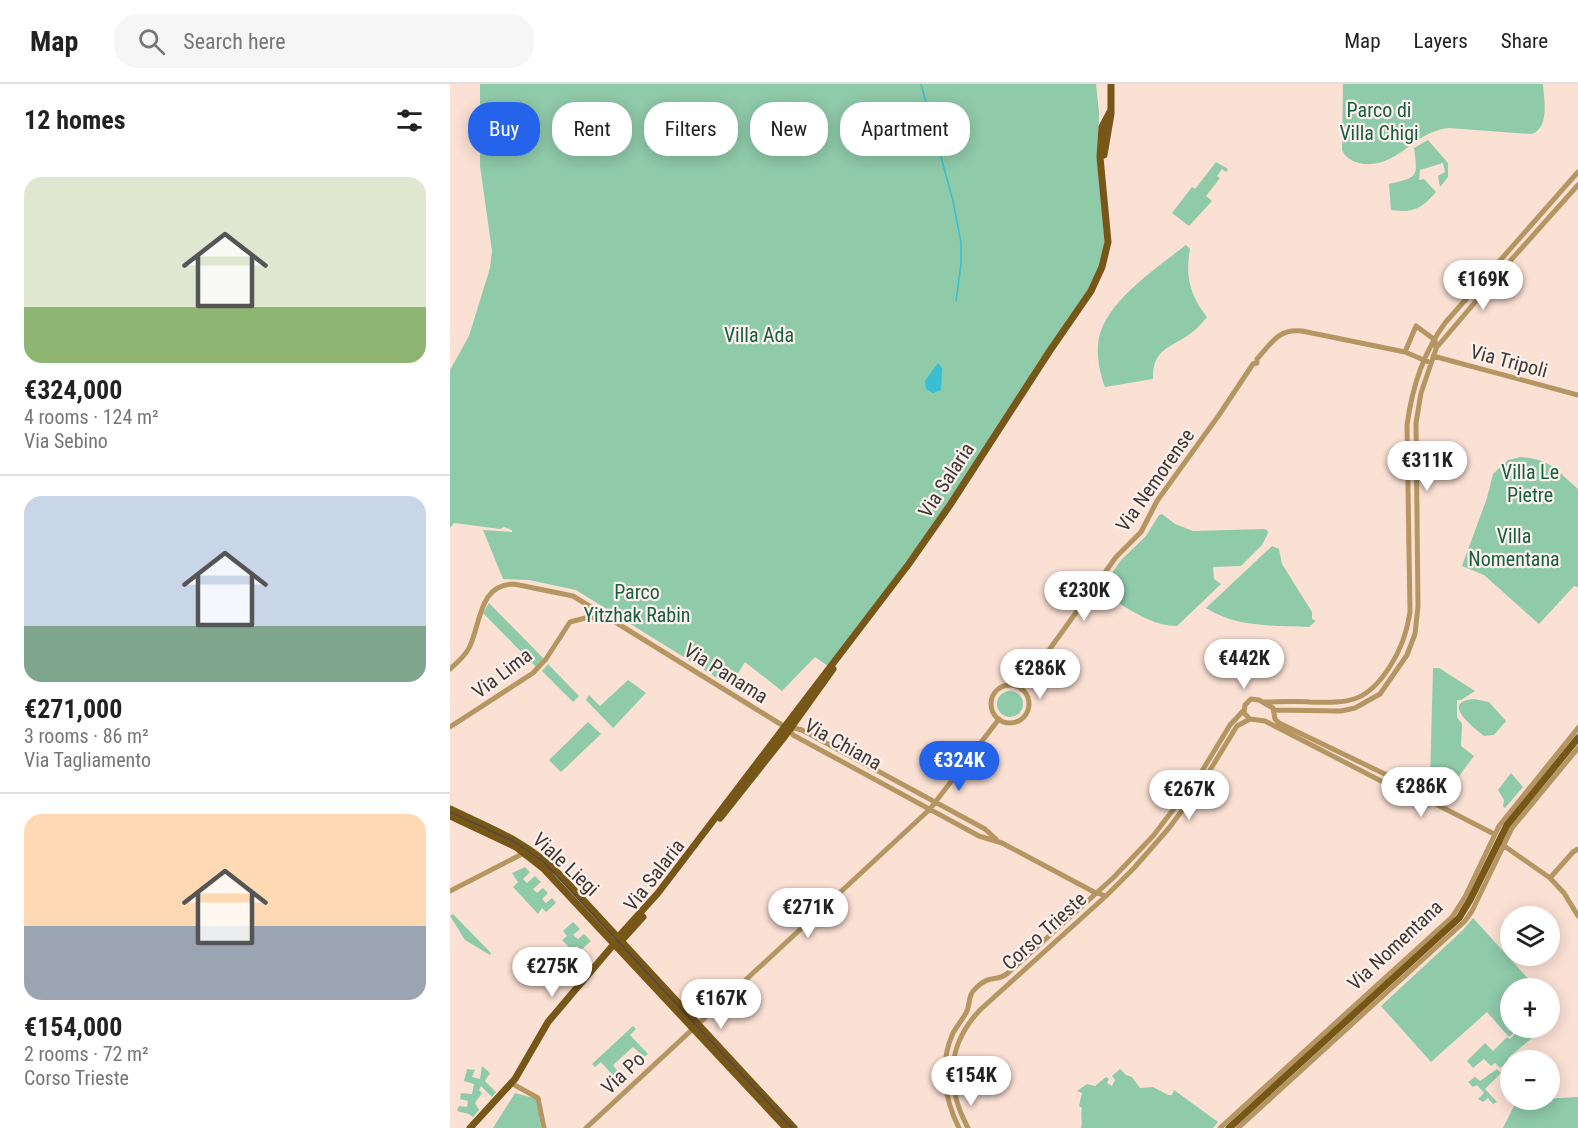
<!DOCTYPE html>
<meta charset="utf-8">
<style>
:root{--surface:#fff;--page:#f6f6f6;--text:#222;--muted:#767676;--line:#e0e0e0;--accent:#2563eb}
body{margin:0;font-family:"Roboto Condensed",sans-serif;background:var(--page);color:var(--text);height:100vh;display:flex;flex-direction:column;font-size:22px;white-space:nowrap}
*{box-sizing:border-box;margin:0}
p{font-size:20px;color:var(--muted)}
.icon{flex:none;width:33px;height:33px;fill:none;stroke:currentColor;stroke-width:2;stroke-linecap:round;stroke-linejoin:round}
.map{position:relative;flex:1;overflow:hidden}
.panel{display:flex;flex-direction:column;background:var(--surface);width:450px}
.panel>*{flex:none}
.guide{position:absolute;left:18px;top:18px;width:570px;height:54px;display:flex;gap:12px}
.controls{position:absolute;left:1050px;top:822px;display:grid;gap:12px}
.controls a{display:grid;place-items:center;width:60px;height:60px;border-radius:50%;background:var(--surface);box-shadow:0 3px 15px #0003;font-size:30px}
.price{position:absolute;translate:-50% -51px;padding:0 14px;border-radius:21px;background:#fff;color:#222;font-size:20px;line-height:39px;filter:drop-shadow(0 2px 3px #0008)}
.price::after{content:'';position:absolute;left:50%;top:36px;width:18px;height:14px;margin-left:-9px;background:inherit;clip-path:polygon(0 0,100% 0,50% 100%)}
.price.current{background:var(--accent);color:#fff}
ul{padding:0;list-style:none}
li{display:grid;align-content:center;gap:12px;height:318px;padding:0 24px}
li+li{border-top:2px solid var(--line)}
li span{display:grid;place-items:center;height:186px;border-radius:18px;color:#555}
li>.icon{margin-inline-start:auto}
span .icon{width:108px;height:108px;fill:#fffc;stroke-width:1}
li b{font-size:26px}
h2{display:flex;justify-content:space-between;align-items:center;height:72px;padding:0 24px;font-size:26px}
.pill{padding:0 21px;border-radius:24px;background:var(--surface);box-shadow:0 3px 15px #0003;font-size:21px;line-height:54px}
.pill.current{background:var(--accent);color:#fff}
header{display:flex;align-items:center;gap:36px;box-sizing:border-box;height:84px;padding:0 30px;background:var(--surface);border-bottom:2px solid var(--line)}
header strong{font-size:28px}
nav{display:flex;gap:33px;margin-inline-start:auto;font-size:21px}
.search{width:420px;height:54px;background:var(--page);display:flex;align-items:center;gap:15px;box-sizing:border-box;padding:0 21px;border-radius:24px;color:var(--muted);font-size:22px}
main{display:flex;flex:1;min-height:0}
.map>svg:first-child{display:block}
.green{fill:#8fcaa9}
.water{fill:#39bfd2}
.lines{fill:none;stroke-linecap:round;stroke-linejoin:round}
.stream{stroke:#39bfd2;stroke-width:1.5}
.minor{stroke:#b59662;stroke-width:5}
.major{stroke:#775717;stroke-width:7}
.tram{stroke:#544842;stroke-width:1.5}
.labels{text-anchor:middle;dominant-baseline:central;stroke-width:4.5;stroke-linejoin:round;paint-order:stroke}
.park-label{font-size:20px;fill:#175e3f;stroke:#fcf1ec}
.street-label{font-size:20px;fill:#413732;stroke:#fcf1ec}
</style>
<header>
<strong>Map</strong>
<div class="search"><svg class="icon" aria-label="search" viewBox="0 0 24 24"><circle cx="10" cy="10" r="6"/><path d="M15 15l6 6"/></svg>Search here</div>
<nav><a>Map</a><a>Layers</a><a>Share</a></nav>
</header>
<main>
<section class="panel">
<h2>12 homes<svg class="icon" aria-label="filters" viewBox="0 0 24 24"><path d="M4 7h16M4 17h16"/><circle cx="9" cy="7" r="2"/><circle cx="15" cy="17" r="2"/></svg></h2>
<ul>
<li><span style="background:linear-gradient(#dfe7d0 70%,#8fb573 0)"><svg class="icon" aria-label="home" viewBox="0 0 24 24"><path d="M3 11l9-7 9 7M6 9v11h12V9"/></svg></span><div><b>€324,000</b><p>4 rooms · 124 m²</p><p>Via Sebino</p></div></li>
<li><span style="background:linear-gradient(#c9d6e8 70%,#7fa58c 0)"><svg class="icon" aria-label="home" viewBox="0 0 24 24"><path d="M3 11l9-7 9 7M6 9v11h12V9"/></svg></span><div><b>€271,000</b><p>3 rooms · 86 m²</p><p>Via Tagliamento</p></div></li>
<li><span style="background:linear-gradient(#ffd9b3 60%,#9aa5b1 0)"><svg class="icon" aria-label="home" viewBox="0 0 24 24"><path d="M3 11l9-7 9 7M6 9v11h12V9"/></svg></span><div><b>€154,000</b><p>2 rooms · 72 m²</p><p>Corso Trieste</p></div></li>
</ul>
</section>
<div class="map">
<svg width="1128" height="1044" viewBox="0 0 1128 1044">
<rect width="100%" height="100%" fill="#fbe0d4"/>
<path class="green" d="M30,0H646L649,28L648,80L655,164L648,186L634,213L588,278L574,302L492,427L439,502L378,582L365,573L332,607L295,578L280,602L126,506L79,496L53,495L33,446L62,448V446L54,443L50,445L4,439L0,444V286L19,252L40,184L42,167L30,82Z
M893,0H1093C1094,15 1100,45 1081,50L999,44C971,47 960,66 937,76C923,83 899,82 892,66Z
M978,56L998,79V93L990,103L988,92L995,88L993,79L970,86L969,96L974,95L986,108C971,125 964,129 941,126L939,100C968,93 968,94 964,64Z
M766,78L778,85L776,88L772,85L767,92L770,94L756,112L762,117L739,142L722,129L742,103L745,105Z
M736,161L740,165C735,193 740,211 757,233C752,239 746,246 740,250C719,264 702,266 703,295L655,303C650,290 647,275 648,261C650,221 707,184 736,161Z
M1070,373C1101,375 1106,386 1128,405V503L1124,502L1089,540L1034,491L1012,482L1037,414L1043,390L1058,376Z
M712,430L725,440L743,447L814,445L817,446L818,449L812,461L791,482L763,483L764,495L771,500L727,542C702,542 681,526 660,514L655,509L653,502L671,476L696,452L709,431Z
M822,462L829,465L832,480L862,528V535L866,537L859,543C824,541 787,544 756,524Z
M39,519L93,574L86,583L33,529Z
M98,580L129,612L123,618L92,587Z
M983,584H989L1025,607L1011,616H1007V633L1012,640L1011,662L1024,672L997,708L980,698Z
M178,596L196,609L163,644L136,616L139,611L150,622Z
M547 620a13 13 0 1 1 26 0a13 13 0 1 1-26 0Z
M1024,615L1039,618L1056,637L1044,651L1034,652C1024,644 989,618 1024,615Z
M138,638L151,650L111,688L99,676Z
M1061,689L1073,703L1055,724L1053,722L1054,716L1048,706Z
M75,783L80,788L73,795L77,799L85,792L91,798L83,805L87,809L93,804L98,809L92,815L96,819L102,814L106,819L96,828L92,824L88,830L63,803L68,798L62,789Z
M3,830L41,869L40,871L15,856L0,832Z
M1023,834L1085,902L1083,904H1060V944H1069L1059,953L1037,928L981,978L931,922L1013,846Z
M123,838L130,845L123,851L128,855L134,850L141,857L131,866L127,862L122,866L112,856L117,852L113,847Z
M183,942L186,945L180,951L198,970L194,973L183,963L163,981L172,993L168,997L151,978L145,983L142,980Z
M1071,944H1074L1083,953L1058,974L1060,976L1050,984L1045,979L1041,982L1034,975L1023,984L1017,977L1035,959L1043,967L1057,953L1060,955Z
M32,982L40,989L35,997L46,1008L42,1013L31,1002L29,1006L32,1009L25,1019L29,1026L23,1033L19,1030L7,1027L9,1022L17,1023L18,1017L10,1015L11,1009L22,1010L24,1000L14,997L17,985L25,986L22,993L30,995Z
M670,985L676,991L682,993L690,1004L703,1003L718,1011H722L724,1006L768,1038L763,1044H631C633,1037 630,1032 632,1024L629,1022L632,1009L627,1007L637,1000L645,1002L656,993L659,995L657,999L662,1002L665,996L662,992Z
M1047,985L1051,989L1035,1005L1047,1018L1043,1020L1038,1014L1033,1018L1028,1015L1034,1009L1027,1001L1023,1003L1018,998L1025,993L1030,997Z
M65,1009L87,1015L91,1044H43Z
M1128,1013V1044H1053L1067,1016Z"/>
<path class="water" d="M488,279L492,284L491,306L483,309L476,305L475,297Z"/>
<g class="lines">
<path class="stream" d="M471,0L503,117L511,159V180L506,217"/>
<path class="minor" d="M987,263L1061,176L1128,101
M983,272L1128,311
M0,585C7,579 15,572 19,564C31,541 28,500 64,500L123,512L340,646L343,651L529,752L552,759L644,808L656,812
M541 620a19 19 0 1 1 38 0a19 19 0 1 1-38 0Z
M571,605L666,473L691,448L707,417L769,331L803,280L807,279V275C821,260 828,244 852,247L955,268L981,279
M813,618C829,618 844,617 860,618C899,619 916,619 939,584C951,566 957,549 960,528L957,341C962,304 973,269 995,239L1128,88
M824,626L891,627L905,624L930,610L957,571L965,550L968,522L966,339L971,309L986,265L985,256L966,242L955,268
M0,643L83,589L96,575L120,538L139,533L162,537
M340,646L344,644L352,646L535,745L546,755
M970,707L829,639L825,635L823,624L809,616L801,615L795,621L794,629L800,635L815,637L962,713L970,722H976L982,718
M968,708C976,704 983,709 982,718
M982,718L1044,750
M1050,759L1100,794L1114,809L1128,832
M1100,794L1123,768L1128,765
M0,807L76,768
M61,999L88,1014L94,1044
M136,1044L480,725L549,635
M509,1044C494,1014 489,980 503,949C507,942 512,936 516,929C521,920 517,912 526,904C541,889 546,899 558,889L663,794L703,752L749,692L780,641L794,626
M518,1044C495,1001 497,960 531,925L656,812L684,784L719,744L749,704L787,642L800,635
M770,1044L1002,833L1015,813L1049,742L1128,644
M788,1044L1015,837L1022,827L1062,744L1128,664"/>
<path class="major" d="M654,71L661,30V0
M0,725C42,745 76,757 110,791L344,1044
M0,732L66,763L94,785L336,1044
M270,734L335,652L383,585
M169,856L170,851L208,809L458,481L500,421L599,268L641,207L652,183L658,158L650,73L652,43L661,26
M20,1044L65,995L98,938L164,860L174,854L193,833
M779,1044L1009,834L1020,816L1057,741L1128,654"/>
<path class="tram" d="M0,728L65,758L94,778L342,1044"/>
</g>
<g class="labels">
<g class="park-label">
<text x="929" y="26">Parco di<tspan x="929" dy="23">Villa Chigi</tspan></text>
<text x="309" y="251">Villa Ada</text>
<text x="1080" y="388">Villa Le<tspan x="1080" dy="23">Pietre</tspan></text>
<text x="1064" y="452">Villa<tspan x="1064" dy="23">Nomentana</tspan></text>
<text x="187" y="508">Parco<tspan x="187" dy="23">Yitzhak Rabin</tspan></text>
</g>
<g class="street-label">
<text transform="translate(1059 277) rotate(15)">Via Tripoli</text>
<text transform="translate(496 396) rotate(-57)">Via Salaria</text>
<text transform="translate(705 396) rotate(-55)">Via Nemorense</text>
<text transform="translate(52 589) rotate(-37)">Via Lima</text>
<text transform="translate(276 589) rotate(32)">Via Panama</text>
<text transform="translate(393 660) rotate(29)">Via Chiana</text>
<text transform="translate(116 780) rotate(43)">Viale Liegi</text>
<text transform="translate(204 791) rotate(-52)">Via Salaria</text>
<text transform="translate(594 847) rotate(-42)">Corso Trieste</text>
<text transform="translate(945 861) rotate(-43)">Via Nomentana</text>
<text transform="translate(173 989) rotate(-43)">Via Po</text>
</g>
</g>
</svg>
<div class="controls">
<a><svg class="icon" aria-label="layers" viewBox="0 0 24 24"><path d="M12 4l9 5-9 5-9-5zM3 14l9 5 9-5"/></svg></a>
<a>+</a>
<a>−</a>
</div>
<b class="price" style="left:1033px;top:227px">€169K</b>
<b class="price" style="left:977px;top:408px">€311K</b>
<b class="price" style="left:634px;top:538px">€230K</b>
<b class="price" style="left:794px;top:606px">€442K</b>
<b class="price" style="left:590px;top:616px">€286K</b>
<b class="price current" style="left:509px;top:708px">€324K</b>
<b class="price" style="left:971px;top:734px">€286K</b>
<b class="price" style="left:739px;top:737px">€267K</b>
<b class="price" style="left:358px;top:855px">€271K</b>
<b class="price" style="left:102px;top:914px">€275K</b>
<b class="price" style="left:271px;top:946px">€167K</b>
<b class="price" style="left:521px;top:1023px">€154K</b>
<div class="guide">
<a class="pill current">Buy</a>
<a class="pill">Rent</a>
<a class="pill">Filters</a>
<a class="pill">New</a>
<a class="pill">Apartment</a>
</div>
</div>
</main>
